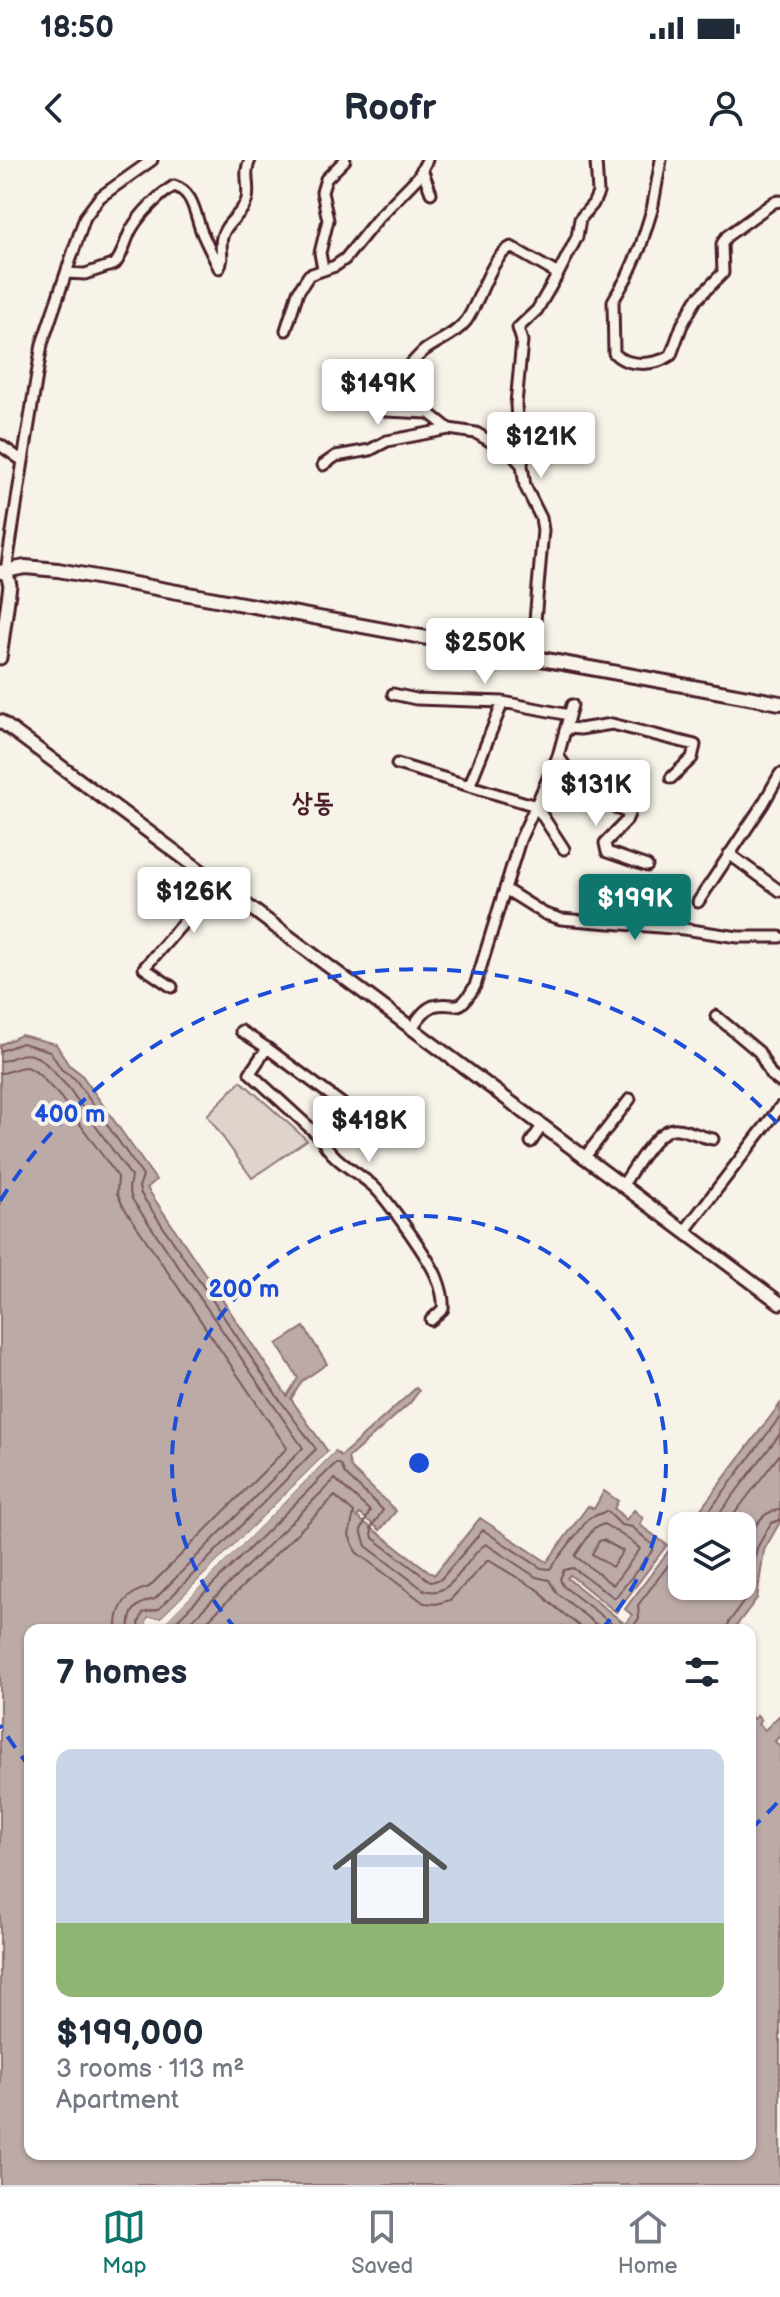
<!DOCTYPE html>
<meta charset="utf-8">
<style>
:root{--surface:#fff;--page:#f2f2f3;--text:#1f2937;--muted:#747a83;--line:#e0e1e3;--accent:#0f766e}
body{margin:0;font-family:"Balsamiq Sans","Poor Story",sans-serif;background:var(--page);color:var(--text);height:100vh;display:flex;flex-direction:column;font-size:30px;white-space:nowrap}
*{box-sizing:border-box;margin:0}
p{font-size:26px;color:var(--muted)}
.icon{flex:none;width:44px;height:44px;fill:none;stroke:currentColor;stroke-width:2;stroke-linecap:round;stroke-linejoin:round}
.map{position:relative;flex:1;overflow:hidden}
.side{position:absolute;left:24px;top:1464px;width:732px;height:536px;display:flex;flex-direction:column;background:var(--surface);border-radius:16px;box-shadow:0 2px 6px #0004}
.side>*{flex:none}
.fabs{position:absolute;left:668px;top:1352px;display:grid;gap:16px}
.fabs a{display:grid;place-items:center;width:88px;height:88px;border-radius:16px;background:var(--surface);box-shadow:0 2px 6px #0004;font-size:40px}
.price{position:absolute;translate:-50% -68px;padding:0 18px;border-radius:8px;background:#fff;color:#222;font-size:26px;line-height:52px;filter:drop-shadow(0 2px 4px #0008)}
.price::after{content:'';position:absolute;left:50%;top:48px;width:24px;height:18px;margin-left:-12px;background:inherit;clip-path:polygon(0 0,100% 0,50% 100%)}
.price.selected{background:var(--accent);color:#fff}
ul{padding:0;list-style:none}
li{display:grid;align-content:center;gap:16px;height:424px;padding:0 32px}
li+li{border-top:2px solid var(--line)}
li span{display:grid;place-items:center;height:248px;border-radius:16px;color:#555}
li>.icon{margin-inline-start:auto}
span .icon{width:144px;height:144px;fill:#fffc;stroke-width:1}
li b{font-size:34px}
h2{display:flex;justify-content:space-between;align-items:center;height:96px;padding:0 32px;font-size:34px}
.status{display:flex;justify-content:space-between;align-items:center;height:56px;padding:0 40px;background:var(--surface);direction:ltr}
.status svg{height:22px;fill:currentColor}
header{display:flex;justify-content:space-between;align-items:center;height:104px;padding:0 32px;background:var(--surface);font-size:36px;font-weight:600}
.menu{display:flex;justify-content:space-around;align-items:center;height:112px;border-top:2px solid var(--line);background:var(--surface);font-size:22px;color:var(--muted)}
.menu a{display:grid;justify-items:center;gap:4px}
.menu .selected{color:var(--accent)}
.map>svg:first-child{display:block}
.green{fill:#ded4cc;stroke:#947a7c;stroke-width:2}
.water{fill:#bcaaa7;stroke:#8e7275;stroke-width:2}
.pier{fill:#f7f3e8}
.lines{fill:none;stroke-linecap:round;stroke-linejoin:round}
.shore{stroke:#78575d;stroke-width:2}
.minor-casing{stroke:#4a1f2b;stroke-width:15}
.major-casing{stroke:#4a1f2b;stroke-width:17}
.highway-casing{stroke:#4a1f2b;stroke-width:18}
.minor{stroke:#f7f3e8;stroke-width:9}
.major{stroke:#f7f3e8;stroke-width:11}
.highway{stroke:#f7f3e8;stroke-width:12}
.ring{fill:none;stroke:#1d4ed8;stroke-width:4;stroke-dasharray:14 10}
.labels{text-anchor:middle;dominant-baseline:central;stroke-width:8;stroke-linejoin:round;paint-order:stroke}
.quarter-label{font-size:26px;font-weight:bold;fill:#4a1f2b;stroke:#f7f3e8}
.centre{fill:#1d4ed8;stroke:#f7f3e8;stroke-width:4}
.ring-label{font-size:24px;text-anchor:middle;font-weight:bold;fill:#1d4ed8;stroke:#f7f3e8;stroke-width:8;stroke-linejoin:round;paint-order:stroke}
</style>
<div class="status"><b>18:50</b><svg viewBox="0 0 49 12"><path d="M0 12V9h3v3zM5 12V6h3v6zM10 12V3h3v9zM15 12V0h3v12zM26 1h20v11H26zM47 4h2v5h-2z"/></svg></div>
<header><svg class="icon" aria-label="back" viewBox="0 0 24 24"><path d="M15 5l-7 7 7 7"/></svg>Roofr<svg class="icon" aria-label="person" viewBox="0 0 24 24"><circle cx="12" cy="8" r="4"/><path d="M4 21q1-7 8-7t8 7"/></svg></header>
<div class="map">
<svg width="780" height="2025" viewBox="0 0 780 2025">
<rect width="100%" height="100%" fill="#f7f3e8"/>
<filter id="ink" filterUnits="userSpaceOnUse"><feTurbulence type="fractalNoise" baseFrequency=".0125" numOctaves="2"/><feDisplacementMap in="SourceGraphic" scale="16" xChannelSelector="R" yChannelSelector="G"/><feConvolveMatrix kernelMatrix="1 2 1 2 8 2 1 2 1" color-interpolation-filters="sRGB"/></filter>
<g filter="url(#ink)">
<path class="green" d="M241,921L307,980L252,1018L207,955Z"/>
<path class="water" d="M21,875L56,884L68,904L81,914L156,1020L147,1028L287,1236L298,1218L277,1184L304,1167L327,1204L302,1221L291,1239L328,1292L161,1458H148L147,1466L161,1465L335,1291L341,1296L416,1228L419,1231L410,1243L348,1298L351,1308L396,1351L380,1370L360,1354L357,1357L434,1415L480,1358L547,1402L588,1346L594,1349L604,1331L618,1341L614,1348L626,1360L634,1350L643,1358L640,1365L667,1385L616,1452L570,1415L567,1418L625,1464L632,1455L625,1449L682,1373V1426H742V1366H688L780,1244V1362L764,1390L757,1438L733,1470H30V1994H750V1556L754,1559L757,1556L761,1560L758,1564L765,1570L780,1555V1576L775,1581L780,1587V2025H0V885Z"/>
<path class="pier" d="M335,1291L161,1466L146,1467L148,1458H161L328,1292Z"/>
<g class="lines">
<path class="shore" d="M0,891L22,883L50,891L61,909L75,919L143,1016L139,1027L141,1034L279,1239L316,1289L159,1449L143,1453L139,1463L140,1470
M0,901C8,901 12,897 20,895C41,889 54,915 68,927L131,1016L129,1029L132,1039L303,1288L155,1439C137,1443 128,1450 130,1470
M0,913C9,913 17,907 25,907C36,907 50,928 59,935L118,1017L117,1033L123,1046L287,1288L149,1427C127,1433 116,1446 117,1470
M604,1364C616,1372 631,1379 640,1389L613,1425L575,1396L594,1368Z
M698,1366L780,1257
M710,1366L780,1274
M725,1366L780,1294
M603,1380L623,1391L612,1407L592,1394L599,1381Z
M742,1417C746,1394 750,1351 780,1350
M167,1470L336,1303L341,1305L345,1314L383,1350L371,1368L373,1378L431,1422L441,1419L483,1370L541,1408L550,1409L589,1358L607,1351L621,1365L632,1367L653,1385V1390L615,1438L573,1408L564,1410L560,1419L563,1426L620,1470
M182,1470L335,1319L370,1351L361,1370L366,1386L424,1430C454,1440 465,1396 486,1384L536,1417L549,1420L557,1433L603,1470
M198,1470L335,1336L354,1353L349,1375L356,1392L424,1443L436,1444L450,1440L488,1400L540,1431L549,1442L584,1470
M631,1470L639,1458L638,1445L682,1387
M727,1470L729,1462L749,1434L757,1388L771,1363L780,1360"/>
<g class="minor-casing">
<path id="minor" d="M661,0L652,50L640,88L627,117L613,141L614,193C627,207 655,206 671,195L682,165L696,140L723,113L722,84L727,76L774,42L780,41
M422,9L431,33
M323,109L320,93L328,60L322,32L326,19L345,0
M66,113L85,114L115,104C124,93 125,80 132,68C141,53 159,35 174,26C195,32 195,58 203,75C208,86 215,100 219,108C225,98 219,88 222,77C226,61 243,55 247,39C250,25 243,14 250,0
M558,114L577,77L580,59L593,44L598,33L596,1
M286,170L298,132L309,115L335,106L345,99L379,57L418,17L427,0
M0,285L23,301L6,411
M23,301L42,184L85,57L100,37L152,0
M323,305L336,296L370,290L387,281L449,269
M522,305L524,286L517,261L516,244L522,181L518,168L537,150L558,114L511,87C490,97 480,142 466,161C455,175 439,180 425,190C415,198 387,232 382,243L386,251L429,253L449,269L476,273L512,294L522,305L525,326L541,358L543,370L534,472L535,497
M393,534L416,539L503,542L569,555
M567,568L580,569L612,564L695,585L692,598L671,618
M558,596L585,633L629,654L626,661L605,683L607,692L647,706
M397,604L536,646L564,689
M470,624L503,542
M729,694L780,731
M505,729L545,754L561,759L684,769L738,777H780
M698,742L763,644L780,614
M172,827L144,808L218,723
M716,856L759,892L771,915L780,922
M411,869C417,861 423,850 433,846C457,839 456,858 475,826L520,680L558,596L572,545
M241,871L267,888L250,913L321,978C331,999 355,1011 372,1025C386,1037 431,1101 437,1118C441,1128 444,1139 443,1149L431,1160
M267,888L345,946L321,978
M531,982L542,966
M584,998L630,939
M622,1026C633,1011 657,966 677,969C688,970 701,977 713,979
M684,1072L780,947"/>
</g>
<g class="major-casing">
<path id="major" d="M0,498L10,425L6,411
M0,561L780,1143"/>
</g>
<g class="highway-casing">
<path id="highway" d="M0,412L25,407L58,410L780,543"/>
</g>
<use href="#minor" class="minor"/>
<use href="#major" class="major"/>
<use href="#highway" class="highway"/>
</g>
</g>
<g class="ring">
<path d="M237 1470A247 247 0 1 1 601 1470"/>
<path d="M777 1643A494 494 0 0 1 753 1667M30 1607A494 494 0 0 1 0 1565M0 1041A494 494 0 0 1 777 963"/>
</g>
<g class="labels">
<g class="quarter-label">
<text x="313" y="643">상동</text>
</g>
</g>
<circle cx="419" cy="1303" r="12" class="centre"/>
<g class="ring-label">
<text x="70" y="962">400 m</text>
<text x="244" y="1137">200 m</text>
</g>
</svg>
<div class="fabs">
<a><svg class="icon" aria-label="layers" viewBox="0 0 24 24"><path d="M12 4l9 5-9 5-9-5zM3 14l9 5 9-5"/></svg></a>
</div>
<b class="price" style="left:378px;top:267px">$149K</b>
<b class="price" style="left:541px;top:320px">$121K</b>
<b class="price" style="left:485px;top:526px">$250K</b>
<b class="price" style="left:596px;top:668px">$131K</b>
<b class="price" style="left:194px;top:775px">$126K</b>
<b class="price selected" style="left:635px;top:782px">$199K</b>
<b class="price" style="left:369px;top:1004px">$418K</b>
<section class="side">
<h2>7 homes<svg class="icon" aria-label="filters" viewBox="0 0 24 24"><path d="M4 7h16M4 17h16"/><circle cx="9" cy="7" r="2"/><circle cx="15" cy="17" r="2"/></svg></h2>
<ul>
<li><span style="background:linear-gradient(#c9d6e8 70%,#8fb573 0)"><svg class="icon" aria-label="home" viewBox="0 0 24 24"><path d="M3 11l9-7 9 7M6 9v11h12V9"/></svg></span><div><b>$199,000</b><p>3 rooms · 113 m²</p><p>Apartment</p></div></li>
</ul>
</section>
</div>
<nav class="menu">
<a class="selected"><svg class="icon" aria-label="map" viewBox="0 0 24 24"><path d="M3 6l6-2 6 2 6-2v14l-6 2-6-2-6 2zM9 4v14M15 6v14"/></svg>Map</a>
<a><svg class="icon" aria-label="saved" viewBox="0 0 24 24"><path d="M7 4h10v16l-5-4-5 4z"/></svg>Saved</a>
<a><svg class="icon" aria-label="home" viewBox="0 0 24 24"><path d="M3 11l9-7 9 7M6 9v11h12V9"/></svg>Home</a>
</nav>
